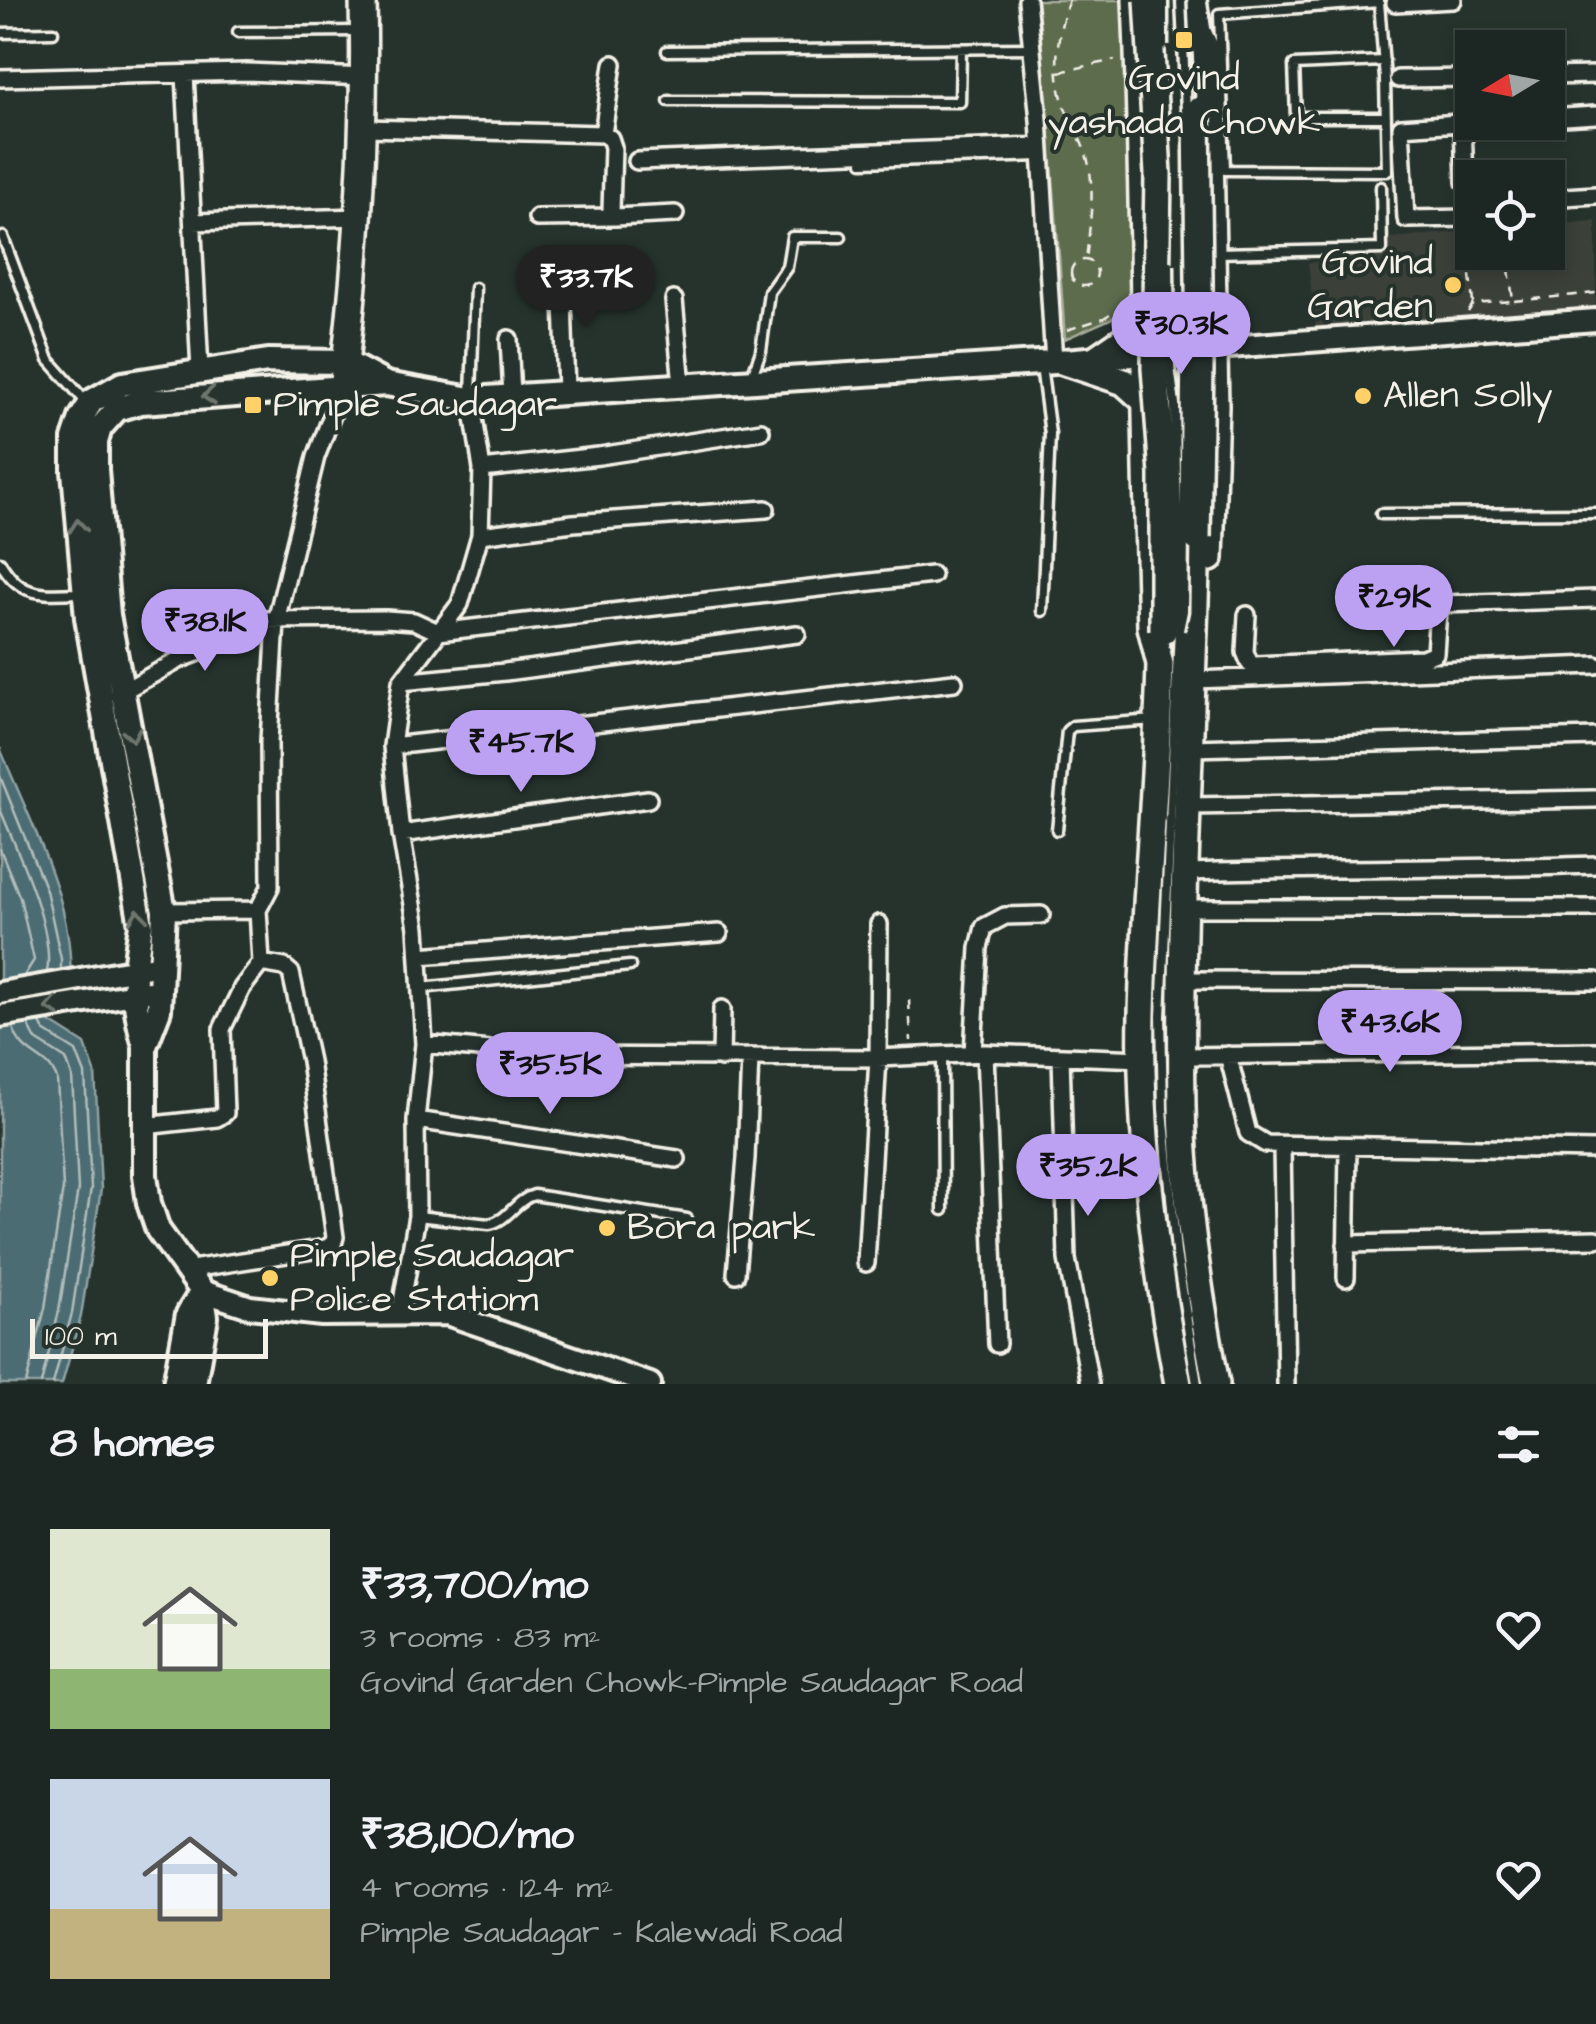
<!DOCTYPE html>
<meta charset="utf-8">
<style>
:root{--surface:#1c2622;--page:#29322f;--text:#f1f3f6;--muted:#a0a5a5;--line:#3a4340;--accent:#bca0f2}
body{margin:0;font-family:"Architects Daughter",sans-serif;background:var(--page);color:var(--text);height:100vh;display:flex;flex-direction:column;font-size:38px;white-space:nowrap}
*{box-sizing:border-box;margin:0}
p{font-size:32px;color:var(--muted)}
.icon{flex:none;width:55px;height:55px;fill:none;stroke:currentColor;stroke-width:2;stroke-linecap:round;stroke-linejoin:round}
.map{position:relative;height:1384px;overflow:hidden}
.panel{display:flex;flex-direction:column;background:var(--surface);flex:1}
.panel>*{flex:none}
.needle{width:65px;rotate:260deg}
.buttons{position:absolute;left:1455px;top:30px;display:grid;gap:20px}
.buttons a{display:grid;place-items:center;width:110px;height:110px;border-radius:0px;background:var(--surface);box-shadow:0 5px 15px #0003,0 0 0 2px var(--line);font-size:50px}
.scale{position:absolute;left:30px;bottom:25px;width:238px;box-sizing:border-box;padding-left:10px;border:5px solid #f4f1e8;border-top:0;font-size:28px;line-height:35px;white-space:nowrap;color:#f4f1e8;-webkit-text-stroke:8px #26332d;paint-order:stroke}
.price{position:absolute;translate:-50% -85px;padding:0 22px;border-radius:35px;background:var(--accent);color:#111;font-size:32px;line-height:65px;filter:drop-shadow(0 2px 5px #0008)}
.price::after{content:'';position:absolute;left:50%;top:60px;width:30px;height:22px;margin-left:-15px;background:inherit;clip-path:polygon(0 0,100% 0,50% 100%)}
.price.selected{background:#222;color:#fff}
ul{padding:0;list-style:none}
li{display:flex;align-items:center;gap:30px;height:250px;padding:0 50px}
li span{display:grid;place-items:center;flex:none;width:280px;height:200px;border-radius:0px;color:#555}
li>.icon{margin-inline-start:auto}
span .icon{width:120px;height:120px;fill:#fffc;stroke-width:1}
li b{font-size:42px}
h2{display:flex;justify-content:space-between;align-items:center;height:120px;padding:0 50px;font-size:42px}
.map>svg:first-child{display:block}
.built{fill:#3a4039}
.green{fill:#5c6c4e;stroke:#a8ae9b;stroke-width:2.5}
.water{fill:#4c6c73;stroke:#8fa1a2;stroke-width:2.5}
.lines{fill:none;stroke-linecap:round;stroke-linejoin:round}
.shore{stroke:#b1bcb9;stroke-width:2.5}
.service-casing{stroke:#f4f1e8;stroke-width:15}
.minor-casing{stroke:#f4f1e8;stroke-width:22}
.tertiary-casing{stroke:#f4f1e8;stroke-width:28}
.secondary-casing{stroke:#f4f1e8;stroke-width:30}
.primary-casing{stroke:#f4f1e8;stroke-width:32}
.path{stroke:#f4f1e8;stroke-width:2.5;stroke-dasharray:10 8;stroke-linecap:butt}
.service{stroke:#26332d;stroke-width:8}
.minor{stroke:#26332d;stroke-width:15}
.tertiary{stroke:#26332d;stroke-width:20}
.secondary{stroke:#26332d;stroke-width:22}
.primary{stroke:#26332d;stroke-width:25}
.service-bridge-casing{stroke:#f4f1e8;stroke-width:15;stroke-linecap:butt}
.primary-bridge-casing{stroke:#f4f1e8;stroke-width:32;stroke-linecap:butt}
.service-bridge{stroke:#26332d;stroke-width:8}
.primary-bridge{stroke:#26332d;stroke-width:25}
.oneway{stroke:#6e766e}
.poi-dot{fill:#ffd166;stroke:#26332d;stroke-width:4}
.labels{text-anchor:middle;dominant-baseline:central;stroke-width:8;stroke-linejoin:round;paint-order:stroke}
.poi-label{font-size:38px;fill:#f4f1e8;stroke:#26332d;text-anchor:start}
</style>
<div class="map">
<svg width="1596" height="1384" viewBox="0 0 1596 1384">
<rect width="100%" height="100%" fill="#26332d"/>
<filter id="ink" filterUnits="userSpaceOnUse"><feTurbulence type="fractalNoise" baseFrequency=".01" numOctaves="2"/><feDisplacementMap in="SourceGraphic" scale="20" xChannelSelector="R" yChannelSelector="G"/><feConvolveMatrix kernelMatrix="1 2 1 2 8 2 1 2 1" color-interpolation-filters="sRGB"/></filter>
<g filter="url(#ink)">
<path class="built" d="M1596,221V307L1316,329L1308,263L1389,253L1390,238L1472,231V252H1548V225Z"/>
<path class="green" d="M1037,0H1123L1131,98V310L1065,339C1057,225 1049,113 1037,0Z"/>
<path class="water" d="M0,748C30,822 76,903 70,985L57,993L50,1022L85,1044L95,1072L101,1189L81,1316L62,1384H0Z"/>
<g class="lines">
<path class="shore" d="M0,776L46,890L61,959V970
M0,809C17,851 55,929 47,972
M0,849L20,898L34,960L24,976
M40,1022L44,1031L76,1051L85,1074L91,1188L72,1313L53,1384
M28,1024L36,1040L66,1059L72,1076L78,1189L59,1311L41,1384
M13,1027C21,1057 49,1055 57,1079L63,1188L45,1308L26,1384"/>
<g class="service-casing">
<path id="service" d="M1379,2L1385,79L1387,171L1225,170L1219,14Z
M238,32L359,31
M0,33L53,32
M667,51L1032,48
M1384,61L1294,65L1296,117H1386
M669,101L960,102L961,49
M863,162L1040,156
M3,237L49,360L86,402
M1217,253L1382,249L1381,187
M1041,366L1050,434L1042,611
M752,376L761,351L769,292L787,267L792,237H841
M471,395L475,288
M1381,514L1596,513
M0,562C21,599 43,594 80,593
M1179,630L1161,1016L1163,1109L1176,1252L1197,1384
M1057,830L1067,731L1073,726L1155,720
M421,988L630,966
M942,1056L943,1210
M417,1216L489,1224C508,1221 515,1200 534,1195L687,1219"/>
</g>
<g class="minor-casing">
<path id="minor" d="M1027,0L1039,120L1054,362
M1395,3L1453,0
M185,74L200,371
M1548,76L1596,75
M0,78L247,72L366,77
M1398,79L1472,78
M1548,118L1596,115
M1463,123L1465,182L1472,191
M365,128L603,134L610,138L613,147L611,211L615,217L675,214
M603,134L613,64
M637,161L1039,146
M1548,198L1596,195
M537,218L615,217
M1472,218L1406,219L1401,127L1474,122
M193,222L359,217
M562,269L566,392
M674,300L682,385
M509,339L512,396
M482,469L599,456L761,431
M480,535L573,523L766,509
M1247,615L1245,652L1250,664L1256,665L1423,658L1435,653L1438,610L1443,604L1596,599
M1194,680L1596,665
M401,682L505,672L797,634
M118,694L181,659L200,652L232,627L258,620L386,619L414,621L438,632L932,575
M392,746L954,682
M1192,748L1596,737
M1189,806L1596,799
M401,834L648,799
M1186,872C1323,867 1459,870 1596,865
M1185,908H1596
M164,911L258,910
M419,956L719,933
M1181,980L1596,981
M424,1044L555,1056L878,1058L985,1053L1143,1059
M973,1053L979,948L984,927L1005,916L1041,915
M985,1053L997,1344
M1228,1055L1248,1133L1266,1144L1596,1150
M1061,1056L1067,1259L1090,1384
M1183,1056L1596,1051
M721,1058L722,1009
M416,1120L677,1159
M144,1126L217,1118L225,1113L222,1029L242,988L261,963
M1282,1146L1286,1384
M1346,1244L1596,1239
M866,1263L878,1058L879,924
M185,1270L326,1248L333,1244L335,1237L310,1061L291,973L284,967L261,963L258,910L270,887L269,741L276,621L316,457L342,389
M736,1274L746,1158L750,1057
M1346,1278L1348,1146
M400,1313L417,1216L416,1120L424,1044L417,928L401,834L392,746L401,682L460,604L480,535L482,469L471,399"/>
</g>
<g class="tertiary-casing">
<path id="tertiary" d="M1214,348L1596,320
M0,993L161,965
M0,1016L148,992
M202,1291L250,1307L322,1315L447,1314L650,1384"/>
</g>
<g class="secondary-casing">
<path id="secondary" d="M145,1046C131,998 133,974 141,925L87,618L74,471V439L81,418L92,401L122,384L268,361L345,362L386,384
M175,1384L188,1314L202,1291
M194,1384L206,1317L202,1291L158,1230L149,1203L145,1175V1046L159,1010L164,911L108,615L96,470V442L100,428L117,409L141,402L386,384L471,399L1054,362L1210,348"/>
</g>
<g class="primary-casing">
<path id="primary" d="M1136,0C1145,209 1144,418 1151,627L1160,664C1157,780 1145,897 1142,1013C1139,1136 1155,1263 1178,1384
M1193,0L1198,32L1206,49L1209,99L1215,406L1210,558
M1095,359L1143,326
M1064,362L1124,382L1144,400
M342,389C358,259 366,131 363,0
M1197,538C1192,727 1179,917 1182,1106C1184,1198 1199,1293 1216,1384"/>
</g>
<path class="path" d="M1069,0C1055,37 1052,78 1068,115C1076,132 1086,148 1089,166C1095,197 1089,230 1086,261
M1059,72L1115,60
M1071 273a13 13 0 1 1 26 0a13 13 0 1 1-26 0Z
M1514,301L1596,293
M1473,303L1468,257L1508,254
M1468,312L1473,304L1513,301L1507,252
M1067,330L1104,318L1123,305
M909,1000L911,1041"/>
<use href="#service" class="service"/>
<use href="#minor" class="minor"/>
<use href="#tertiary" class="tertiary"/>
<use href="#secondary" class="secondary"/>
<use href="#primary" class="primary"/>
<g class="service-bridge-casing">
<path id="service-bridge" d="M1163,0V46
M1181,0L1186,111
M1169,265L1170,367L1175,404L1178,625
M1179,630L1183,611L1187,310"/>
</g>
<g class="primary-bridge-casing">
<path id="primary-bridge" d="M1148,0L1158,174L1155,368L1163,474V631
M1197,111L1200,366L1197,538"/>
</g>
<use href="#service-bridge" class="service-bridge"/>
<use href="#primary-bridge" class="primary-bridge"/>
</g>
<defs><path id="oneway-chevron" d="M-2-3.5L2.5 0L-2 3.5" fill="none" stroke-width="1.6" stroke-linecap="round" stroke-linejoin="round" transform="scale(2.5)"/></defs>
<g class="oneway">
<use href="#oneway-chevron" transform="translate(209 396) rotate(175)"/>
<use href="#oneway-chevron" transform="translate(78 526) rotate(-95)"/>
<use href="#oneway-chevron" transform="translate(132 735) rotate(79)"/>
<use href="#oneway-chevron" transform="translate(138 916) rotate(-96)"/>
<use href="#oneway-chevron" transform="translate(52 1007) rotate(170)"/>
</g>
</g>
<g class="poi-dot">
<rect x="1174" y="30" width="20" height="20" rx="5"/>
<circle cx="1453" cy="285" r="10"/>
<circle cx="1363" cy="396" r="10"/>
<rect x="243" y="395" width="20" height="20" rx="5"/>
<circle cx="607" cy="1228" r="10"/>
<circle cx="270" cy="1278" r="10"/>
</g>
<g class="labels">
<g class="poi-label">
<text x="1184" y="79" text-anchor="middle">Govind<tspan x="1184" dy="44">yashada Chowk</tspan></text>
<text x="1433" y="263" text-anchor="end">Govind<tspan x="1433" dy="44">Garden</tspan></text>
<text x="1383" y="396">Allen Solly</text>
<text x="273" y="405">Pimple Saudagar</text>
<text x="627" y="1228">Bora park</text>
<text x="290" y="1256">Pimple Saudagar<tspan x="290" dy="44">Police Statiom</tspan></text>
</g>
</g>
</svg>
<div class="buttons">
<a><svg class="needle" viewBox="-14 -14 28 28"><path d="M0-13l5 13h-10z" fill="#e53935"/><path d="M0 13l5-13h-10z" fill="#a0a5a5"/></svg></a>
<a><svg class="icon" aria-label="locate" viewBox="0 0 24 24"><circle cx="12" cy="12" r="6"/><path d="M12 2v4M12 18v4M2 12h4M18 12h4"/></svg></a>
</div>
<div class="scale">100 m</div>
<b class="price selected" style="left:586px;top:330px">₹33.7K</b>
<b class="price" style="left:1181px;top:377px">₹30.3K</b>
<b class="price" style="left:1394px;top:650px">₹29K</b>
<b class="price" style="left:205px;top:674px">₹38.1K</b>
<b class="price" style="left:521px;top:795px">₹45.7K</b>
<b class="price" style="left:1390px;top:1075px">₹43.6K</b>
<b class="price" style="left:550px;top:1117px">₹35.5K</b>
<b class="price" style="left:1088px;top:1219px">₹35.2K</b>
</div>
<section class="panel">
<h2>8 homes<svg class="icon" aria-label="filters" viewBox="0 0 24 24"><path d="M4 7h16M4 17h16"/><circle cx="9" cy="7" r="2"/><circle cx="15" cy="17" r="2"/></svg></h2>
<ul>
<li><span style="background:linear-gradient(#dfe7d0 70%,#8fb573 0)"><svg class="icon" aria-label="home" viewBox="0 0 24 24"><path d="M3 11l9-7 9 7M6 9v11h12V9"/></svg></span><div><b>₹33,700/mo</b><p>3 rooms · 83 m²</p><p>Govind Garden Chowk-Pimple Saudagar Road</p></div><svg class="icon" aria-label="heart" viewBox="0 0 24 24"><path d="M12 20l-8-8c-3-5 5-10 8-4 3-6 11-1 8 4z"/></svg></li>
<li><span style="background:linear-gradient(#c9d6e8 65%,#c2b280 0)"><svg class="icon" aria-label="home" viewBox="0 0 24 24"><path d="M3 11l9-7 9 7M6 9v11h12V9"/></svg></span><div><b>₹38,100/mo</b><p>4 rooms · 124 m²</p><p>Pimple Saudagar - Kalewadi Road</p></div><svg class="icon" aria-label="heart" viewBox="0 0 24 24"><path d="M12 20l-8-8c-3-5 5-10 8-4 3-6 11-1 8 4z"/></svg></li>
</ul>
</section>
